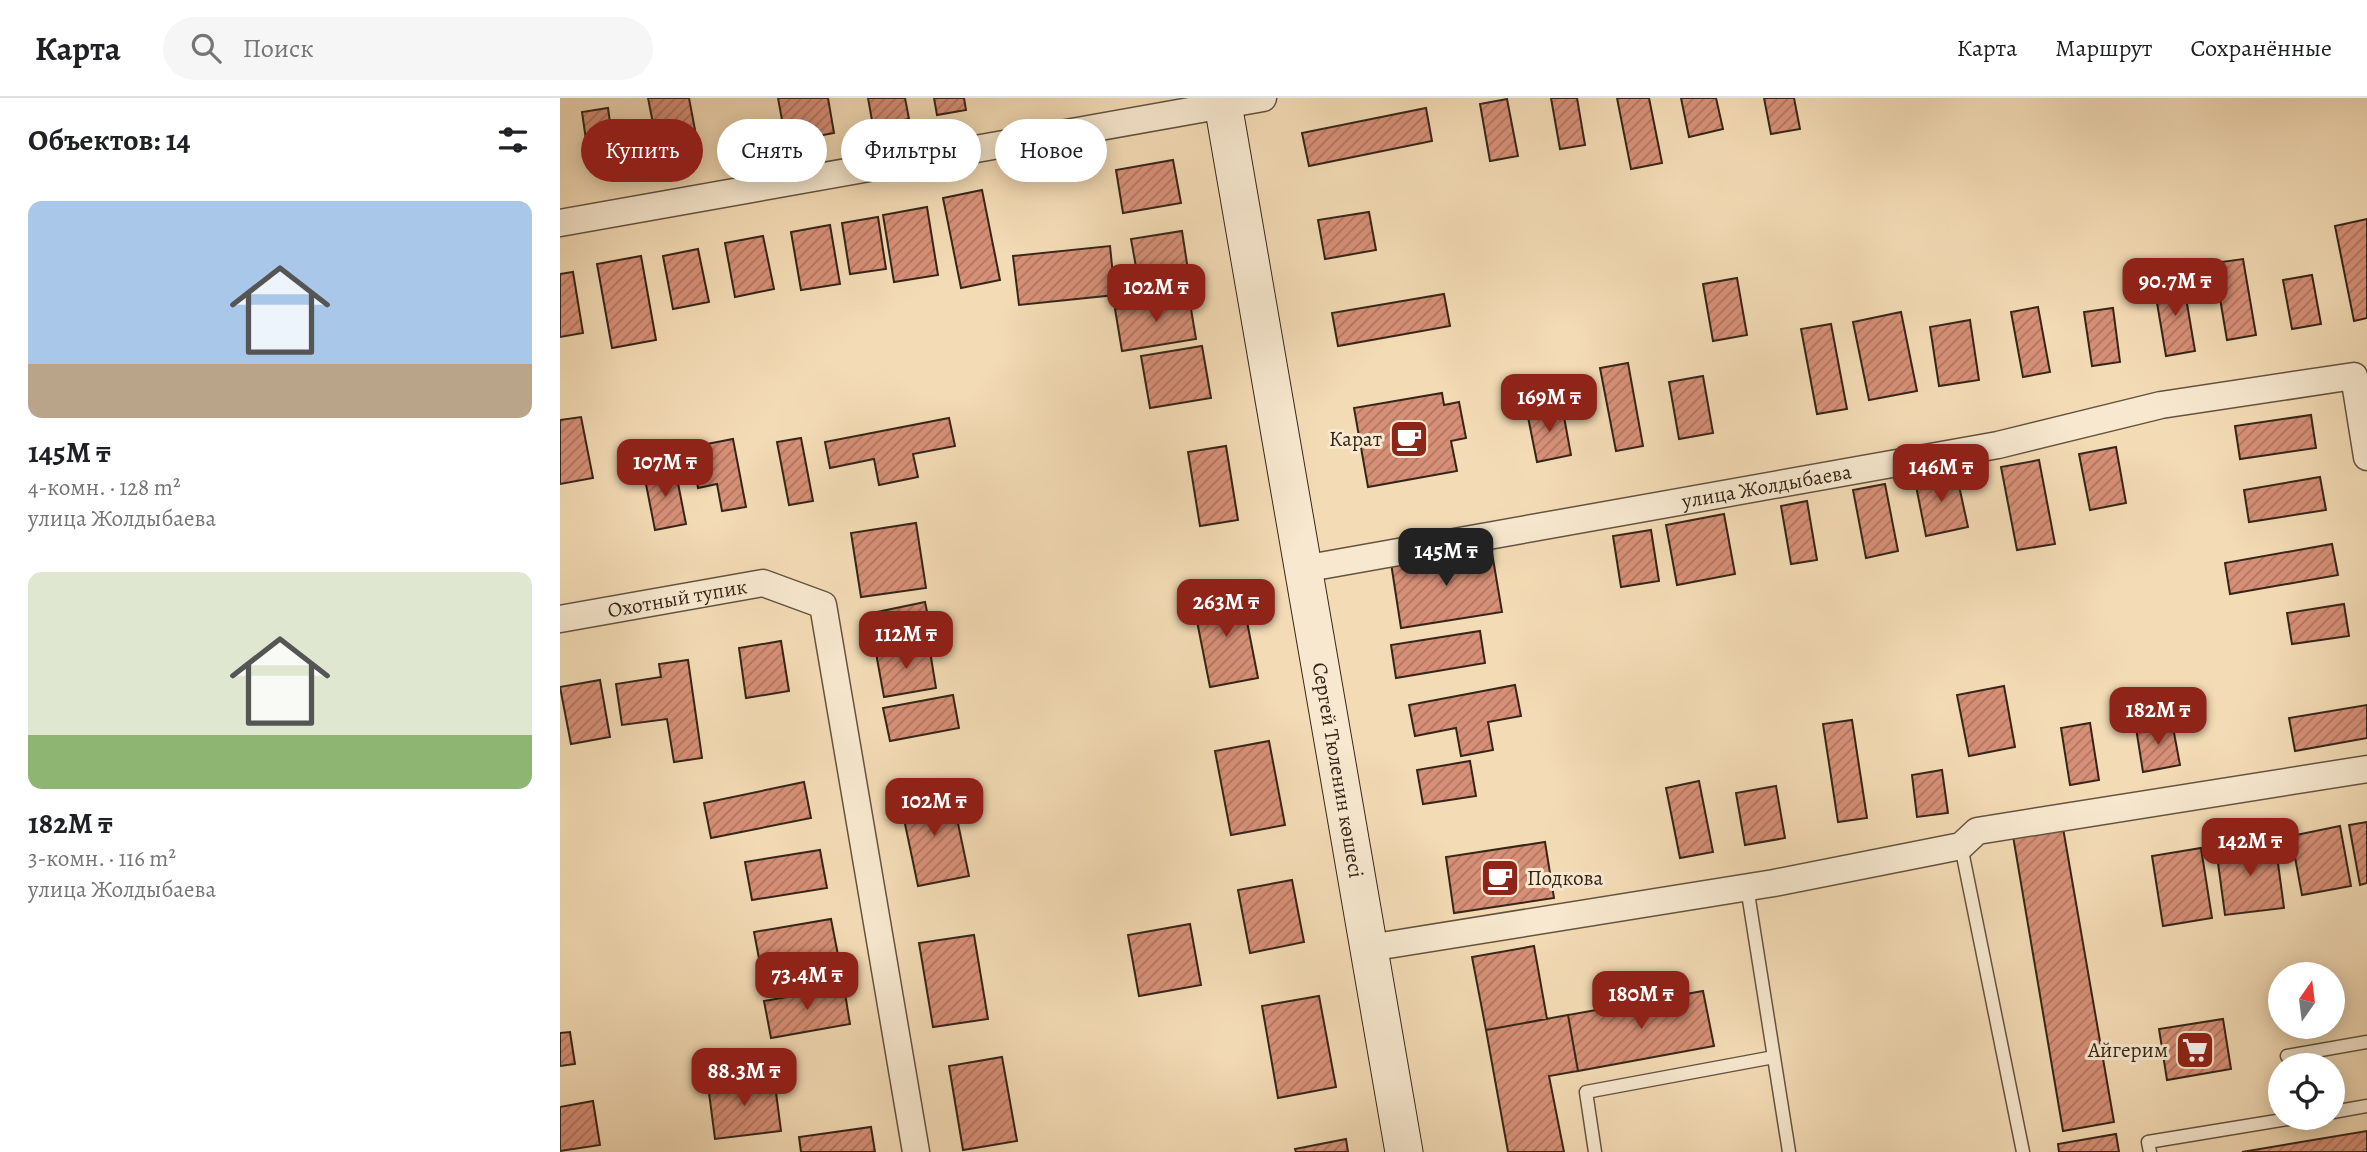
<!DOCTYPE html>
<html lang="ru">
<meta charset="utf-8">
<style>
:root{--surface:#fff;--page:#f6f6f6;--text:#202124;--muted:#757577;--line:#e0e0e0;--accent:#8f2418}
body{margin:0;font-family:Alegreya,serif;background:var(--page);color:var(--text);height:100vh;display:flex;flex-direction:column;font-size:26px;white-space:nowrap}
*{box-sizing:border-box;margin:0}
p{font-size:23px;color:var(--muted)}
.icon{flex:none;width:38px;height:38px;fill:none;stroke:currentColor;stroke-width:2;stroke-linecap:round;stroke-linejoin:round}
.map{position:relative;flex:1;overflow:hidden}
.drawer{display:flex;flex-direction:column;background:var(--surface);width:560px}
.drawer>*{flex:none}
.top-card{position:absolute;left:21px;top:21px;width:665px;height:63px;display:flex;gap:14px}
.needle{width:46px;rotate:14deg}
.controls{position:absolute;left:1708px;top:864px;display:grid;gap:14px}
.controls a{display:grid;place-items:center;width:77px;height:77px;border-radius:50%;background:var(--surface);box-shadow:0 4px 18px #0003;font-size:35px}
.price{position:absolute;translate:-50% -60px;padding:0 16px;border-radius:14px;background:var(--accent);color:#fff;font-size:23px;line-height:46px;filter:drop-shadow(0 2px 4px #0008)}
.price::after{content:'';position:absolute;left:50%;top:42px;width:21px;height:16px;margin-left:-10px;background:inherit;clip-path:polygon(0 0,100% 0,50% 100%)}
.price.current{background:#222;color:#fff}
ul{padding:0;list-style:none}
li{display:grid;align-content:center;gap:14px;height:371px;padding:0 28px}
li span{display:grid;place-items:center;height:217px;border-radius:14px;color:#555}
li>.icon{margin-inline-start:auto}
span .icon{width:126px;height:126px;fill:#fffc;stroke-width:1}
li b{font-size:30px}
h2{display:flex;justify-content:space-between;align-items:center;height:84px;padding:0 28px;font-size:30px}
.tag{padding:0 24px;border-radius:32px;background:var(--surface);box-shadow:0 4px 18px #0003;font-size:24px;line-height:63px}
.tag.current{background:var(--accent);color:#fff}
header{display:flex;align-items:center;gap:42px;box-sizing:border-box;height:98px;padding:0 35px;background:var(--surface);border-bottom:2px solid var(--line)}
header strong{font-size:33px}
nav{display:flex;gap:38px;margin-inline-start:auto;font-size:24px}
.search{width:490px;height:63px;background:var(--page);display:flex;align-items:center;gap:18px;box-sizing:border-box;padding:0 24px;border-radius:38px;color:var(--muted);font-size:26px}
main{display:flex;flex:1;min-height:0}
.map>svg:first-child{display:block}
.building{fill:url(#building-hatch);stroke:#362618;stroke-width:2}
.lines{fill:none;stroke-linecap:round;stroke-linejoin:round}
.service-casing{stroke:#65533f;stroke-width:15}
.minor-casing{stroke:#65533f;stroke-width:29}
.secondary-casing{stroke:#362618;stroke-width:39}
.service{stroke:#f7e8cf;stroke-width:12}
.minor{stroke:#f7e8cf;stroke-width:26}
.secondary{stroke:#f7e8cf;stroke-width:37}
.labels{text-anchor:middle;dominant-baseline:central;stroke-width:6;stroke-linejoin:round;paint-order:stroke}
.poi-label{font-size:21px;fill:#362618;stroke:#f7e8cf;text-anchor:end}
.street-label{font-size:21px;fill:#362618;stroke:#f7e8cf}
</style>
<header>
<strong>Карта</strong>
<div class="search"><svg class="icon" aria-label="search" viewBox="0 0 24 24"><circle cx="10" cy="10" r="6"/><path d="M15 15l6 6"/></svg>Поиск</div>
<nav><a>Карта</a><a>Маршрут</a><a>Сохранённые</a></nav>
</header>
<main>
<section class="drawer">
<h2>Объектов: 14<svg class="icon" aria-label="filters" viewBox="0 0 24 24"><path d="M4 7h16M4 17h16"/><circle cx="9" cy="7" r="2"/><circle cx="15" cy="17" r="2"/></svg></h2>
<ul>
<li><span style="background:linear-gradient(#a9c7e8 75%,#b9a48a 0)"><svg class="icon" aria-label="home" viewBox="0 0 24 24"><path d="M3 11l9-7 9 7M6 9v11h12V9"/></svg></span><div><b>145M ₸</b><p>4-комн. · 128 m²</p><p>улица Жолдыбаева</p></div></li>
<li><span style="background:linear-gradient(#dfe7d0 75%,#8fb573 0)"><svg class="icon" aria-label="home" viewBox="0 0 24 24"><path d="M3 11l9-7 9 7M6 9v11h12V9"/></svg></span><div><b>182M ₸</b><p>3-комн. · 116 m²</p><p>улица Жолдыбаева</p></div></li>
</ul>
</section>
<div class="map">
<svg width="1807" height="1054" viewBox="0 0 1807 1054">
<defs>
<pattern id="building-hatch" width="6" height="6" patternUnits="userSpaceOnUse" patternTransform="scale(1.75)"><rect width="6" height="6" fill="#d79077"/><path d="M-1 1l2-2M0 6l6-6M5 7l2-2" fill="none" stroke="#af7561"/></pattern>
</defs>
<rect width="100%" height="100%" fill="#f3dbb5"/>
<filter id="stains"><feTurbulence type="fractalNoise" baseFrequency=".00286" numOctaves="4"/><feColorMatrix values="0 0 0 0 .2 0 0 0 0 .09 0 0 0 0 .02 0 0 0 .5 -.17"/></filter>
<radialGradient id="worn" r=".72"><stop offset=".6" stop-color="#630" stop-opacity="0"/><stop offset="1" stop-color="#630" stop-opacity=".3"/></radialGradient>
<path class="building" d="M88,0H129L139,53L100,61Z
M218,0H268L274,35L226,44Z
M308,0H345L349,21L313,28Z
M374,0H404L406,12L377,17Z
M991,0H1017L1025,47L1000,51Z
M1057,0H1089L1102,65L1071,71Z
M1121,0H1156L1163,31L1129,39Z
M1204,0H1234L1240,31L1211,36Z
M947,1L958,58L930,63L920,6Z
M48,10L56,67L30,70L22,14Z
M866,10L872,43L749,68L742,35Z
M613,62L621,105L563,115L556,72Z
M422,92L440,182L401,190L383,100Z
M367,109L378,177L334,184L323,117Z
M809,114L816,152L765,161L758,122Z
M318,119L326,171L290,176L282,125Z
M1807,121V220L1794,223L1775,128Z
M270,127L280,186L241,192L231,134Z
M622,133L628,172L578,180L571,141Z
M203,138L214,191L175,199L165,145Z
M550,148L555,197L459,207L453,158Z
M138,151L149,204L113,211L103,158Z
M81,158L96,242L52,250L37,166Z
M1683,161L1696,237L1667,242L1654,165Z
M13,174L23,235L0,239V176Z
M1752,177L1761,226L1732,231L1723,182Z
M1177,180L1187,237L1153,243L1143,186Z
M1623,182L1635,253L1606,258L1594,187Z
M884,196L890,228L778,248L772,215Z
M629,199L636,241L562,253L555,211Z
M1478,209L1490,274L1463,279L1451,214Z
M1553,210L1560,264L1532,268L1524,214Z
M1341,214L1357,293L1309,302L1293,224Z
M1410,222L1419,282L1379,288L1370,229Z
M1271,226L1287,311L1257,316L1241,231Z
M642,248L651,300L590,310L581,258Z
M1068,265L1083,348L1056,353L1040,270Z
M1143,278L1153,335L1119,341L1109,284Z
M882,295L884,307L899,304L906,340L891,343L897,373L808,389L794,310Z
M1002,308L1011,357L977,364L967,314Z
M1751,317L1756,350L1680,361L1675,328Z
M21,319L33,380L0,386V322Z
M389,320L395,348L353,356L358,379L319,387L314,361L270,370L265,344Z
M241,340L253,403L229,407L217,344Z
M173,341L186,409L162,413L157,386L138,390L131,349Z
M666,348L678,422L640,428L628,354Z
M1556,349L1566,405L1530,412L1519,356Z
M1479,362L1495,446L1457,452L1441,369Z
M115,370L126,426L95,432L84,376Z
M1396,374L1408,429L1366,438L1355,383Z
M1760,379L1766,412L1689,424L1684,392Z
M1325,386L1338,453L1306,460L1293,392Z
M1247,403L1257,462L1231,466L1221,408Z
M1164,416L1175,476L1117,487L1106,427Z
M356,425L366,490L301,499L291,435Z
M1091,432L1099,483L1061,489L1053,438Z
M1772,446L1778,477L1670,496L1665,465Z
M931,449L942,514L841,530L831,465Z
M681,493L698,580L650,589L633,503Z
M365,504L370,528L317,539L312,515Z
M1784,506L1789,538L1732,546L1727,515Z
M920,533L925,565L836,580L831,547Z
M221,543L229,593L186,600L179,550Z
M369,547L376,590L324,599L316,555Z
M128,562L142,660L114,664L107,621L62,627L56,586L101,579L99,566Z
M40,582L50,639L11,646L0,589Z
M955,587L961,618L928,624L933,652L901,658L896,630L855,638L849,607Z
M1444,588L1455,649L1409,658L1397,597Z
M393,597L399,630L330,643L323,610Z
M1807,607V640L1735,653L1729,620Z
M1292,622L1307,720L1278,724L1263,626Z
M1612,624L1620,667L1583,674L1576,630Z
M1530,625L1539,682L1510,687L1501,630Z
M709,643L725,727L671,737L655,653Z
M910,663L916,698L863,706L857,672Z
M1382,672L1388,715L1357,719L1352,677Z
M1139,683L1153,754L1120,760L1106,690Z
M244,684L251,720L151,740L144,705Z
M1216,688L1225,740L1185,747L1176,695Z
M391,692L409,778L358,788L340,702Z
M1807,724V785L1800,787L1789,727Z
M1780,728L1791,788L1742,797L1731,738Z
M1503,730L1554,1024L1503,1033L1453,738Z
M1715,743L1724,810L1665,817L1656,750Z
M985,744L994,800L894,815L886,759Z
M1641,750L1652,820L1603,828L1592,758Z
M260,752L267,790L192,802L185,764Z
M732,782L744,844L690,855L678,792Z
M271,821L278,857L201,871L194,834Z
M630,826L641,887L579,898L568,837Z
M414,837L428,921L373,929L359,845Z
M974,848L987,921L926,932L912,859Z
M284,889L290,926L211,940L204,903Z
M1143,893L1154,948L1018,973L1008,917Z
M759,898L776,989L718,1000L702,908Z
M1008,917L1018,973L989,978L1004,1054H948L926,932Z
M1663,921L1671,971L1607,982L1599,931Z
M10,934L15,966L0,968V935Z
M442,959L457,1043L403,1052L389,968Z
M214,979L221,1033L155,1041L148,987Z
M33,1003L40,1047L0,1053V1009Z
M311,1029L315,1054H241L239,1039Z
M1807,1033V1054H1682Z
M1556,1036L1559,1054H1499L1498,1046Z
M786,1041L788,1054H736L735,1051Z"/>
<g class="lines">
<g class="service-casing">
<path id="service" d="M1401,748L1463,1054
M1187,789L1229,1054
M1727,958L1807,944
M1773,1014L1807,1008
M1035,1054L1026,994L1214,959
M1590,1054L1588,1044L1734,1020"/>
</g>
<g class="minor-casing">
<g id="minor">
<path d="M0,125L703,0"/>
<path id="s1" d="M743,471L1438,347L1601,307L1794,278L1807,359"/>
<path id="s2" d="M0,521L203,485L263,507L356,1054"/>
<path d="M809,850L1214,785L1401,748L1417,733L1807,671"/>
</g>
</g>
<g class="secondary-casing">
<g id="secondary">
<path id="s3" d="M662,0L844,1054"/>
</g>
</g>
<use href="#service" class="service"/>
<use href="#minor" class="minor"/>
<use href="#secondary" class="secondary"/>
</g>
<defs>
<g id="cafe-square" transform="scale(2.0125)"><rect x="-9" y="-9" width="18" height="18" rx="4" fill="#8f2418" stroke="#f7e8cf"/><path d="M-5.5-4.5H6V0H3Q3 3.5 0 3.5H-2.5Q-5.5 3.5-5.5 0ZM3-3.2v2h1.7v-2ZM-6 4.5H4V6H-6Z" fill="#fff"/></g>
<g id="supermarket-square" transform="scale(2.0125)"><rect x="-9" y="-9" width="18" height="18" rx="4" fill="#8f2418" stroke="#f7e8cf"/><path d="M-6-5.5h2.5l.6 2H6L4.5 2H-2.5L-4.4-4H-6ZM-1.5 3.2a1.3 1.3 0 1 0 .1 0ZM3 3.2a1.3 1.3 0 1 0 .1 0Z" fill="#fff"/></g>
</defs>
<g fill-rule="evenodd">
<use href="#cafe-square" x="849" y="341"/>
<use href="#cafe-square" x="940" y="780"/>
<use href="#supermarket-square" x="1635" y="952"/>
</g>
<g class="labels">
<g class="poi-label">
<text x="822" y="341">Карат</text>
<text x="967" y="780" text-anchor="start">Подкова</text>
<text x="1608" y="952">Айгерим</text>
</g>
<g class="street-label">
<text stroke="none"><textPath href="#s1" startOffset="471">улица Жолдыбаева</textPath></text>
<text stroke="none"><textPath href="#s2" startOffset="119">Охотный тупик</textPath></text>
<text stroke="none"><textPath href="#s3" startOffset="682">Сергей Тюленин көшесі</textPath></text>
</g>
</g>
<rect width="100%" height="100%" filter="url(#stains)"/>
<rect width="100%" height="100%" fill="url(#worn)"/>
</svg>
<div class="controls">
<a><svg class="needle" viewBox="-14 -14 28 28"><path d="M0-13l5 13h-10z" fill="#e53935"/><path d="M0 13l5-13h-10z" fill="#757577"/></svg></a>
<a><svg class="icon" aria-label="locate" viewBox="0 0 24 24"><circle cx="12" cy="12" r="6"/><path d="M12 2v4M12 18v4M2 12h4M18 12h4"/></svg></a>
</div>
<b class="price" style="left:1615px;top:220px">90.7M ₸</b>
<b class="price" style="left:596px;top:226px">102M ₸</b>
<b class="price" style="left:989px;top:336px">169M ₸</b>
<b class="price" style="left:105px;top:401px">107M ₸</b>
<b class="price" style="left:1381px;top:406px">146M ₸</b>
<b class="price current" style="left:886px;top:490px">145M ₸</b>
<b class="price" style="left:666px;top:541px">263M ₸</b>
<b class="price" style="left:346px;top:573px">112M ₸</b>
<b class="price" style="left:1598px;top:649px">182M ₸</b>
<b class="price" style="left:374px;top:740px">102M ₸</b>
<b class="price" style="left:1690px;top:780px">142M ₸</b>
<b class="price" style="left:247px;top:914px">73.4M ₸</b>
<b class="price" style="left:1081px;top:933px">180M ₸</b>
<b class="price" style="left:184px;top:1010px">88.3M ₸</b>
<div class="top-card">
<a class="tag current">Купить</a>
<a class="tag">Снять</a>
<a class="tag">Фильтры</a>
<a class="tag">Новое</a>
</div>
</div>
</main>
